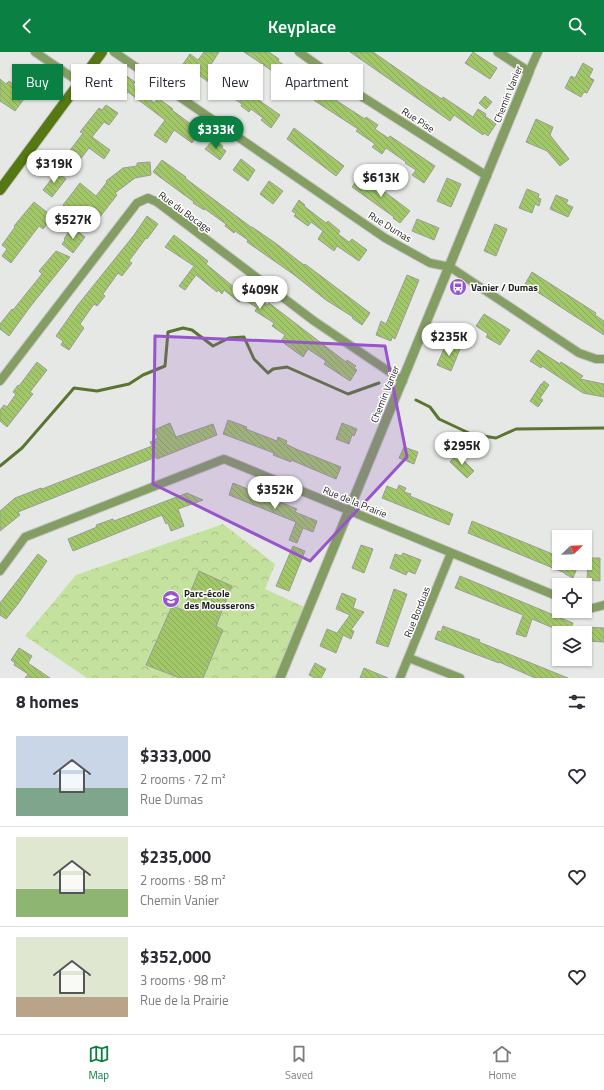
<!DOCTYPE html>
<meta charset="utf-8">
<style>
:root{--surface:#fff;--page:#f2f2f3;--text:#2b2b33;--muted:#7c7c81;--line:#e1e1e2;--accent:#0b8043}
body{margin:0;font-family:"Titillium Web",sans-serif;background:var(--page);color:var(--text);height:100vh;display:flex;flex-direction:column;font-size:15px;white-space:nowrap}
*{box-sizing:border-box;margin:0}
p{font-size:13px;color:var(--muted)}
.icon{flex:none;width:22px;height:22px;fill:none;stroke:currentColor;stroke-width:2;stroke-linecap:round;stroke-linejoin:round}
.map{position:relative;height:626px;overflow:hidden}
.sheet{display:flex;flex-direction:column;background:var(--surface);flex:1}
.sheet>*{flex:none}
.hud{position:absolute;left:12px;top:12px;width:400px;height:36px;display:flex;gap:8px}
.needle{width:26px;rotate:67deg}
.buttons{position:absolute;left:552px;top:478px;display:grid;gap:8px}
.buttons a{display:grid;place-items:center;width:40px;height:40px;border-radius:0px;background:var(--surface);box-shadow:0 1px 3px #0004;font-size:20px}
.price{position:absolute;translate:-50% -34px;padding:0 9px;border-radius:14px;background:#fff;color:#222;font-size:13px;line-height:26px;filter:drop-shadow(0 1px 2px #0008)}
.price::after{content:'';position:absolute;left:50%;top:24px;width:12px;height:9px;margin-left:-6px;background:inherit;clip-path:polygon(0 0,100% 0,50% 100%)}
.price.on{background:var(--accent);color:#fff}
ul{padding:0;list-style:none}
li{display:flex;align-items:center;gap:12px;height:100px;padding:0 16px}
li+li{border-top:1px solid var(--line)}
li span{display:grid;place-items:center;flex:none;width:112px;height:80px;border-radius:0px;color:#555}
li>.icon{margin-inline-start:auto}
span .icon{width:48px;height:48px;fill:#fffc;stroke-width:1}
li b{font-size:17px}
h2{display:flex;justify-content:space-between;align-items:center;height:48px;padding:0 16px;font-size:17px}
.tag{padding:0 14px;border-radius:0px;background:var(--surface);box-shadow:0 1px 3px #0004;font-size:14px;line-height:36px}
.tag.on{background:var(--accent);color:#fff}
header{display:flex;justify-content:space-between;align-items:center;height:52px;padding:0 16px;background:var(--accent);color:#fff;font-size:18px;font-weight:600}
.tabs{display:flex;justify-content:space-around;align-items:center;height:56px;border-top:1px solid var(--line);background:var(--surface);font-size:11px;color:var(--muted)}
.tabs a{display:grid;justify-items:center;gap:2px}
.tabs .on{color:var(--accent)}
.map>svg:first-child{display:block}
.park{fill:url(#park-crowns)}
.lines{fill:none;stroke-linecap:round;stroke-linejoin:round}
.stream{stroke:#5b7432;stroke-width:3}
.building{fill:url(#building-back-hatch);stroke:#9c9d9a}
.minor-casing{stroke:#c2c4c1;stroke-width:10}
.tertiary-casing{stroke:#c2c4c1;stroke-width:11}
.secondary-casing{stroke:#c2c4c1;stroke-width:12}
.minor{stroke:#849d63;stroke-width:8}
.tertiary{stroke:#849d63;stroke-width:9}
.secondary{stroke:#567812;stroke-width:10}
.marked{fill:#9655ca;fill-opacity:0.2;stroke:#9655ca;stroke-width:3;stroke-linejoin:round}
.labels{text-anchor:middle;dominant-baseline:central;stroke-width:3;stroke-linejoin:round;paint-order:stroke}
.street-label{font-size:10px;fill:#1e1e1d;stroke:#fff}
.poi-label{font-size:10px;font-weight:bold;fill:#1e1e1d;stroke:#fff;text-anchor:start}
</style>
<header><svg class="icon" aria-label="back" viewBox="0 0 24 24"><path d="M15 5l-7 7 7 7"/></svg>Keyplace<svg class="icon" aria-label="search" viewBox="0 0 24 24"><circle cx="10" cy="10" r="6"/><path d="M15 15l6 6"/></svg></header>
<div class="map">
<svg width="604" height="626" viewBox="0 0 604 626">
<defs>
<pattern id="park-crowns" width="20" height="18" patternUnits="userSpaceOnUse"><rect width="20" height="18" fill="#c4e29d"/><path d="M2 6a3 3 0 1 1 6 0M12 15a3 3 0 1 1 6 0" fill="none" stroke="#a8c187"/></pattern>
<pattern id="building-back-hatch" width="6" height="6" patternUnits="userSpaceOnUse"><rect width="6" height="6" fill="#a1c769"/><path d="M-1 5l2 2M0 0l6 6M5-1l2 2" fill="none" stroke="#8aaa5b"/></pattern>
</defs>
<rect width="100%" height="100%" fill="#e6e8e5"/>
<path class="park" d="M223,472L275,512L265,537L309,557L280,626H87L25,584L76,523Z"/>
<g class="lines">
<path class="stream" d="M416,348L430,355L439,367L471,382L496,386L516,377L604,376
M0,414L22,396L74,336L97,339L129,332L143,323L165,314L168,280L183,276L192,278L213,294L229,286L244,285L254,307L268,321L273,317L287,315L348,342L379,331"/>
</g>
<path class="building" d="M204,0H219L210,14L280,63L271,76L261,68L263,66L251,57L249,60L241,54L242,52L227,42V43L183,12L190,2L198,8Z
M244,0H269L279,7L278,9L319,36L320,35L335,45L334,47L365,67L366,65L378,73L375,77L388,86L390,84L435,114L424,131L412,123L416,118L405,111L406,110L386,96L382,102L372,95L375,92L356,79L358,77L315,49L313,46Z
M350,0H373L422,34L442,47L443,45L473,65L478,57L486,62L485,64L496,72L488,84L484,81L483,83L454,63L450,69Z
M473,0L497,16L490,27L465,11Z
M583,11L593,17L589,25L594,28L587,41L584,40L581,45L565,36L571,24L575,26Z
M124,22L135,30L133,33L154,51L158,46L173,57L172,58L200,79L192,91L174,78L166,91L154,83L165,68L128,40L124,45L115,39L118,34L117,32Z
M0,27L6,32L9,29L27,43L15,59L0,49Z
M485,44L492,50L486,57L479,51Z
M106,53L118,61L109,73L104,70L92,85L110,98L104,107L89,96L76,113L65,105L83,81L80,80L99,56L102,58Z
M536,67L553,75L550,83L569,107L560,114L547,99L526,90Z
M294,76L344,114L336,124L287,87Z
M212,89L216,92L217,90L223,94L222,96L226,99L220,108L205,97Z
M241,107L255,118L248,129L233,118Z
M162,108L186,125L185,126L251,175H252L274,190L304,213L305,212L370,261L362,273L352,266L353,265L326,248L293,222L247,190L248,188L235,179L234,181L225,174L226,172L205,157L204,158L193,151L194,150L153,120Z
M150,110L151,123L135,126L115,141L117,143L96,170L77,156L74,161L63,153L80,131L96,144L107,130L106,129L123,116L137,114V111Z
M57,120L66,127L52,145L43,138Z
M361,122L410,159L400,171L393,166L394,165L352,135Z
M447,126L461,132L451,155L437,149Z
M269,129L283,139L273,152L260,142Z
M527,137L539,142L538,146L541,147L539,154L535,152L532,161L519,156Z
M556,143L568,148L566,152L573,155L568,165L550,157Z
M299,148L305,153L304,154L326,171L328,169L340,179L338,182L349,190L352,187L367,198L359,209L337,194L334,199L318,187L323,179L311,170L308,174L294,164L296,162L292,159Z
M34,150L53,165L43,177L39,174L11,211L2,204L7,197L2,193L15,175L14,174Z
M147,164L158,172L147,187L146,186L129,209L132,211L122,224L118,221L103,242L105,244L97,254L94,252L80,272L84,276L69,298L61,293L63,289L56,284L77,254L134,183Z
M417,167L439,176L434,188L412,179Z
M495,172L507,177L496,204L484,199Z
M72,175L85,185L73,201L62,192L65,188L64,187Z
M174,183L208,209L206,212L235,236L239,231L248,238L247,240L268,253L269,251L346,310L347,308L356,314L354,316L357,318L350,329L324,312L326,309L308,297L303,305L281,289L285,283L272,274L274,271L255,259L257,256L242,246L239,250L224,238L222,242L218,238L217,240L196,223L185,238L179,234L194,214L165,195Z
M56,199L70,205L30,255L9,284L0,277V272L12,257L13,258L42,222L39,219Z
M532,220L596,261L595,263L604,269V283L525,232Z
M407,223L419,228L395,287L392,285L391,289L376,283L381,269L386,272Z
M484,262L510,278L500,293L486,285L488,282L476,274Z
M446,292L460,297L451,319L437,313Z
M538,298L560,312L561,310L583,324L580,327L604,332V345L583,341L542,314L541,316L530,309Z
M37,310L47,318L30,340L33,342L7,375L0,369V358L4,353L7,355L16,342L13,340L18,333L19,334Z
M544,329L549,333L540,346L543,348L538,355L530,349L541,332H542Z
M228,368L247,375L246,377L277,389L278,385L287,389L286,392L296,397L341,415L336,427L291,408V410L273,403L274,401L223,382Z
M170,371L176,385L213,372L217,383L157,407L156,405L18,460L20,463L0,479V459L15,446L41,436L42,437L152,394L150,390L158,386L154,378Z
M342,371L357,377L354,384L352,383L349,392L336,387Z
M404,395L418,400L414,412L399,406Z
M457,402L474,419L467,426L450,410Z
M233,431L297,457L295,460L317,469L313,480L303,476L297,491L289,488L296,470L229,443Z
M399,433L406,436L404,440L411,442L410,444L453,462L449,473L382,446L387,434L397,438Z
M187,441L203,448L178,457L184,474L171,479L168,471L166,472L162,463L73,499L68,487L97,475L96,473L113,467L114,469Z
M472,469L555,503L552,511H579L573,526L565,522V521L468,481Z
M361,493L373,497L364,521L352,516Z
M293,494L305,499L289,539L276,534Z
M403,501L421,508L415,522L408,519L406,523L390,516L395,502L401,504Z
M38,502L47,509L18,552L6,567L0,563V551Z
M591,506H600V529L587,528L588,510H591Z
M199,519L232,534L216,574L223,578L203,626H180L146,613L172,554L183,558Z
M460,524L573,571L569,581H565L532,567L526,585L516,582L523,563L455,536Z
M394,537L407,542L388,595L376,591Z
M342,541L356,547L353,556L364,560L351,578L354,579L351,587L343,583L336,601L320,594L327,577L337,581L350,563L336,557Z
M443,574L480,588L479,590L568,626H535L499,610V611L435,587L438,579L441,580Z
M585,575L604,576V590L585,589Z
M19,596L32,604L28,611L50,626H25L28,622L14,613L15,611L11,608Z
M315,611L326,617L321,626H315L309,623Z
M364,616L388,626H360Z"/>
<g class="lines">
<g class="minor-casing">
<path id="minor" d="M35,0L79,30
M114,0L385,186L430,211L450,215L579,301L596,307H604
M299,0L358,42L487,124
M529,20L538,0
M0,329L137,151L148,146L157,150L314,269L403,329
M0,519L25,485L224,407L559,545
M585,555L589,557L604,553
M409,606L460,626
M400,626L451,501"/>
</g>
<g class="tertiary-casing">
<path id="tertiary" d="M280,626L529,20L498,0"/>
</g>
<g class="secondary-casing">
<path id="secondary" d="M0,138L102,0"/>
</g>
<use href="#minor" class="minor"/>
<use href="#tertiary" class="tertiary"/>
<use href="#secondary" class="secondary"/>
</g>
<path class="marked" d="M155,284L385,294L407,405L310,509L153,432Z"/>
<defs>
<g id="bus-disc" transform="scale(0.9)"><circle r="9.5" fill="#9655ca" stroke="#fff"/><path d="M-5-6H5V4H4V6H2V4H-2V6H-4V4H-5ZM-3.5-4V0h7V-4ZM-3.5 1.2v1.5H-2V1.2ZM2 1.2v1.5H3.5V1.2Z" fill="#fff"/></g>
<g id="school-disc" transform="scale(0.9)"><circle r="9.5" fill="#9655ca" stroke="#fff"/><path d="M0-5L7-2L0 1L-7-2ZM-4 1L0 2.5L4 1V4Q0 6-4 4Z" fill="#fff"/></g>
</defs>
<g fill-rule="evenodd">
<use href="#bus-disc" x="458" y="235"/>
<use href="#school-disc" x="171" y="547"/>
</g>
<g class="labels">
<g class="street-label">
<text transform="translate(508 42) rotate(-68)">Chemin Vanier</text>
<text transform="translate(418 68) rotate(33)">Rue Pise</text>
<text transform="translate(185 160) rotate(36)">Rue du Bocage</text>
<text transform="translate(390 175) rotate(32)">Rue Dumas</text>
<text transform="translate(385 342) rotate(-68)">Chemin Vanier</text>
<text transform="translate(355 450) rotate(22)">Rue de la Prairie</text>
<text transform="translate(417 560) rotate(-68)">Rue Borduas</text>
</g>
<g class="poi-label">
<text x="471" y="235">Vanier / Dumas</text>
<text x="184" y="541">Parc-école<tspan x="184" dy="12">des Mousserons</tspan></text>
</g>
</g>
</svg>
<div class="buttons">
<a><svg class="needle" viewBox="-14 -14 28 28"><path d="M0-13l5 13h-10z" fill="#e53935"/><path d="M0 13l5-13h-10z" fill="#7c7c81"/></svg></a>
<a><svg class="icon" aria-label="locate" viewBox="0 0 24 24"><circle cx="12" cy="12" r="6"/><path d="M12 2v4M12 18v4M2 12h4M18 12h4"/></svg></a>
<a><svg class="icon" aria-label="layers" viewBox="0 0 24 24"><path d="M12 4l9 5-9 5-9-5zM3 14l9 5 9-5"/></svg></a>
</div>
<b class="price on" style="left:216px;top:98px">$333K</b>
<b class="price" style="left:54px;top:132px">$319K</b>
<b class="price" style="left:381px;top:146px">$613K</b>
<b class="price" style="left:73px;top:188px">$527K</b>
<b class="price" style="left:260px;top:258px">$409K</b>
<b class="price" style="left:449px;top:305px">$235K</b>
<b class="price" style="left:462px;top:414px">$295K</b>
<b class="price" style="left:275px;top:458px">$352K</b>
<div class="hud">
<a class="tag on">Buy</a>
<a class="tag">Rent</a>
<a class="tag">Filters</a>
<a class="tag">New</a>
<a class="tag">Apartment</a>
</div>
</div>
<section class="sheet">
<h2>8 homes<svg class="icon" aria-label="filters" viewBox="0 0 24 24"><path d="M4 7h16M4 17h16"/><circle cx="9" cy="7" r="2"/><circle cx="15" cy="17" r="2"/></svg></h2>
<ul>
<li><span style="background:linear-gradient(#c9d6e8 65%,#7fa58c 0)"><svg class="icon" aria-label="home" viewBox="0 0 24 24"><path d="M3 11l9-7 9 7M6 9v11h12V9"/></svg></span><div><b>$333,000</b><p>2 rooms · 72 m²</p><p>Rue Dumas</p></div><svg class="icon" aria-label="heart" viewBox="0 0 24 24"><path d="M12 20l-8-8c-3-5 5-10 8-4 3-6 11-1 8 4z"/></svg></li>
<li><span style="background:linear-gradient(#dfe7d0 65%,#8fb573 0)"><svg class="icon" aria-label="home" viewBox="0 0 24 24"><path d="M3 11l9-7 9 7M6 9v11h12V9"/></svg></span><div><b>$235,000</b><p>2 rooms · 58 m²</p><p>Chemin Vanier</p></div><svg class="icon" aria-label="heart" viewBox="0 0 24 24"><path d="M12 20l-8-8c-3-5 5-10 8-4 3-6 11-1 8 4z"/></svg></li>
<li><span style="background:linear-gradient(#dfe7d0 75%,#b9a48a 0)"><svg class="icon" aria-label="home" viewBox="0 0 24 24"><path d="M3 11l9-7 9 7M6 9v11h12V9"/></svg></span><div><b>$352,000</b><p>3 rooms · 98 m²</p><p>Rue de la Prairie</p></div><svg class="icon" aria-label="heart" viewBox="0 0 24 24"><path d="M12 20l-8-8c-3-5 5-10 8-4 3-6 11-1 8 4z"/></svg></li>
</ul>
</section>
<nav class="tabs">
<a class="on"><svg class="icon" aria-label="map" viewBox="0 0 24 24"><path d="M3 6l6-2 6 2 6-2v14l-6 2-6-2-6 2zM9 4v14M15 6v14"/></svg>Map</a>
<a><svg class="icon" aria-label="saved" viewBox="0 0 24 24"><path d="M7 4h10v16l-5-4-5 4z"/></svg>Saved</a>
<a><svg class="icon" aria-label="home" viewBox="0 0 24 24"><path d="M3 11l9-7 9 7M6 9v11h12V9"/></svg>Home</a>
</nav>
